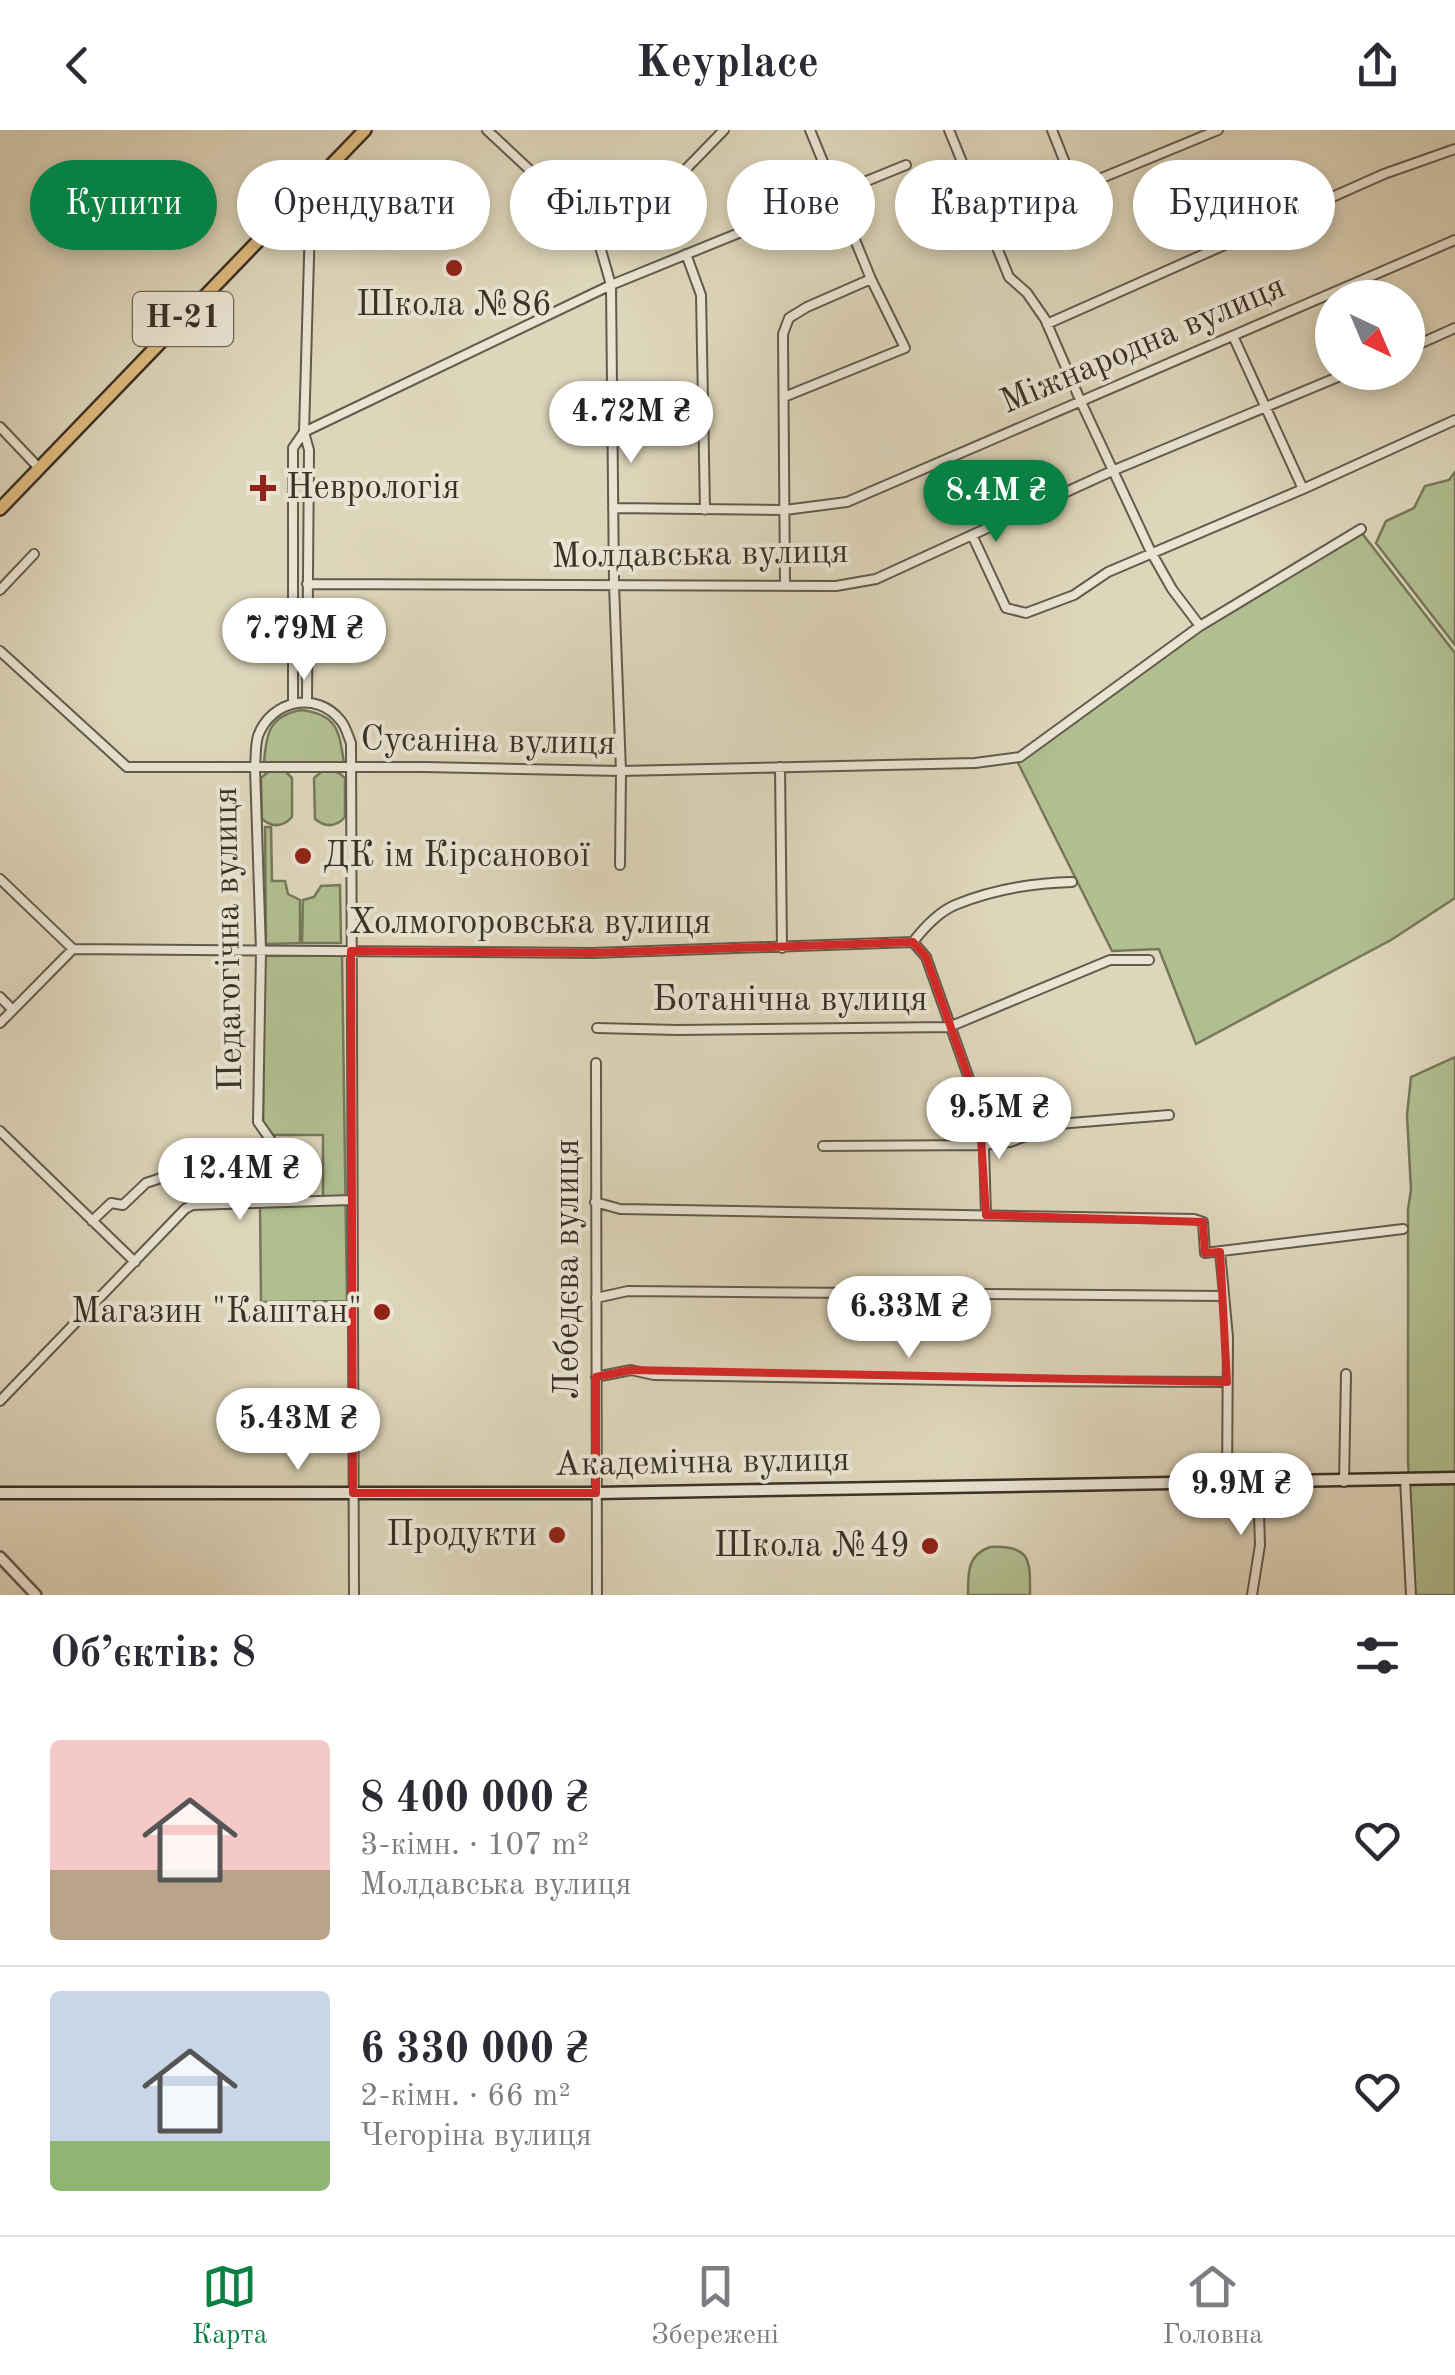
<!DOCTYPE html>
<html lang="uk">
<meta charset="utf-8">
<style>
:root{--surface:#fff;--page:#f2f2f3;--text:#2b2b33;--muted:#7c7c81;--line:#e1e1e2;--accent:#0b8043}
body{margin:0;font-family:"Old Standard TT",serif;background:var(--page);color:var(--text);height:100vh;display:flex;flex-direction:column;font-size:38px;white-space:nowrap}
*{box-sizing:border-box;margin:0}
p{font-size:32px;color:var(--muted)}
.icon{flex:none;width:55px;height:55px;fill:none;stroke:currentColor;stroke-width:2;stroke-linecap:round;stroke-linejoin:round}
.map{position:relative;height:1465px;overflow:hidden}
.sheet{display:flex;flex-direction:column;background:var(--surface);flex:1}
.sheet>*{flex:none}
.hud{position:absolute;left:30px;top:30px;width:1395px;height:90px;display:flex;gap:20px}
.needle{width:65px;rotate:136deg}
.buttons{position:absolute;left:1315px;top:150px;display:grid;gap:20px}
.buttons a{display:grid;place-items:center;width:110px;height:110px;border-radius:50%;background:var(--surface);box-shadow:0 5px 15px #0003;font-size:50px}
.price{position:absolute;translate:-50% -85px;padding:0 22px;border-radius:35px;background:#fff;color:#222;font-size:32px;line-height:65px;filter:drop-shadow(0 2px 5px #0008)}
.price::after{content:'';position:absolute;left:50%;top:60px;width:30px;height:22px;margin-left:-15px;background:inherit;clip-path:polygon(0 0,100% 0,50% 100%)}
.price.current{background:var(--accent);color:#fff}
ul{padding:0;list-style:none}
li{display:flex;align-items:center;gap:30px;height:250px;padding:0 50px}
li+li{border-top:2px solid var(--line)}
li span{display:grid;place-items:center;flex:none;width:280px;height:200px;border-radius:10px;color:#555}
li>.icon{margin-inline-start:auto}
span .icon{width:120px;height:120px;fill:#fffc;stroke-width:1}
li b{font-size:42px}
h2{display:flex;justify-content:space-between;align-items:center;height:120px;padding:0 50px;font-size:42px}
.tag{padding:0 35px;border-radius:45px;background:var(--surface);box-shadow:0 5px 15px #0003;font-size:35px;line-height:90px}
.tag.current{background:var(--accent);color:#fff}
header{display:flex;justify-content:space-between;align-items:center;height:130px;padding:0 50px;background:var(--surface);font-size:45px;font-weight:800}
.menu{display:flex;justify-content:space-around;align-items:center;height:140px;border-top:2px solid var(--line);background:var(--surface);font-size:28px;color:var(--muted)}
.menu a{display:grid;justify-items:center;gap:5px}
.menu .current{color:var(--accent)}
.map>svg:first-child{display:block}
.green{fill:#b1be90;stroke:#76785b;stroke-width:2.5}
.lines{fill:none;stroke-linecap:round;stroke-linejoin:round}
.minor-casing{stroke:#635a4b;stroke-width:12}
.tertiary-casing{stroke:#635a4b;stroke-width:14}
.secondary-casing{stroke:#3a3126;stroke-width:15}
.primary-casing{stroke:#3a3126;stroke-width:16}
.minor{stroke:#eae4d3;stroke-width:8}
.tertiary{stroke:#eae4d3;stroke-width:9}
.secondary{stroke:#eae4d3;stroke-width:10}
.primary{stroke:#dfbb7e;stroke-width:11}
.marked{fill:none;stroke:#d62828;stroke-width:8;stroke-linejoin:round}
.poi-dot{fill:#8f2418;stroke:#eae4d3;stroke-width:4}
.labels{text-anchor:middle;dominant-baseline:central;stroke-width:8;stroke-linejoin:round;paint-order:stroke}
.shield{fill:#eae4d3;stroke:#6f675a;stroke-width:2.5}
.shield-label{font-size:32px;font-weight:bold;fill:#3a3126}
.poi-label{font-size:35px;fill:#3a3126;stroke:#eae4d3;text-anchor:end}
.street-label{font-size:35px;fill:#3a3126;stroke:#eae4d3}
</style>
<header><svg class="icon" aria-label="back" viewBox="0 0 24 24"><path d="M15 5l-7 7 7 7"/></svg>Keyplace<svg class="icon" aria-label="share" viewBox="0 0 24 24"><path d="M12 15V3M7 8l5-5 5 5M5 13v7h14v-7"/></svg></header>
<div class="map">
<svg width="1455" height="1465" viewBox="0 0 1455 1465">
<rect width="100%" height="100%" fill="#ded6bb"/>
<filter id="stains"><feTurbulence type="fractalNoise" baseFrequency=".002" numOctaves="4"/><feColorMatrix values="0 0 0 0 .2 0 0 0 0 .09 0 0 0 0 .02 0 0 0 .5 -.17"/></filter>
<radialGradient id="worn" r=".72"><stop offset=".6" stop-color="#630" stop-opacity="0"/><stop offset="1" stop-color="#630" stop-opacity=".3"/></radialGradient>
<path class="green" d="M1455,342V515L1376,413L1386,391L1414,378L1425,356L1449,350Z
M1361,402L1455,523V768L1391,810L1196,914L1159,819L1112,821L1018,633L1194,503Z
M302,580C338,585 339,601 344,633H264C266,604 269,585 302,580Z
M277,640L286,642L292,648V687C283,697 273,698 262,689L261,648L268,642Z
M329,640L339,643L345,648V687C336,697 326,698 315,689L314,648L321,642Z
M265,697H271L272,751H285L288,764L300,770V813L266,814Z
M340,755L341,813H302L303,770L314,767L321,756Z
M342,825L347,1171L261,1172L260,1071L323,1069V1005H263L264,826Z
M1455,927V1465H1414L1408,1330V1079L1411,1060L1407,985L1411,947Z
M990,1417C1032,1415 1030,1431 1030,1465H968C968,1443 967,1425 990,1417Z"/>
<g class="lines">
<g class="minor-casing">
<path id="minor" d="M487,0L580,87L599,113L611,155L614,455L621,641L620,735
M949,0L1009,147L1027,163L1045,189L1081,272L1151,422L1172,459L1200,496
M1052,0L1083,78
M687,38L724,0
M1075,59L1218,0
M686,124L701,165L705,380
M1047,194L1384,44L1455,19
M1233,206L1303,359
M1408,219L1455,198
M784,267L905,218L871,149L810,0
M0,297L39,338
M613,378L785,380L847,372L1455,110
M972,405L1006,478L1026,483L1074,465L1108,442L1303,359L1455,290
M307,454L836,456L876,449L1112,341L1350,242
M785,456L783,204L789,188L807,177L871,149
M0,460L34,424
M0,521L127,637H424L621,641L975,633L1020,627L1200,496L1361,399
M293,572V318L304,302L611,155L906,35
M307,572L309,320L304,302L311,58
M780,637L782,818
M0,749L73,819L592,823L913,812C923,799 939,782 955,775C991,760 1033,753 1072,752
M913,812L926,827L979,977L984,1019L986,1085
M0,867L13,880
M0,893L73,819
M597,898L678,900L949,897L1110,830H1149
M596,933L597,1465
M0,1001L135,1132
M823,1016L983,1015L1010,1012L1058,994L1169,985
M595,1072L620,1079L1194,1089L1203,1092L1205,1123L1403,1099
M92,1091L111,1073L123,1075L146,1053L167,1046L180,1036L251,1042L273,1033L276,1024L274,1015L258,992L261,821L255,638C256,628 255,616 258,606C271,570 317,560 341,591C346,597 348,606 351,613L354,1465
M1220,1122L1228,1207L1227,1353
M596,1168L628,1161L1223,1166
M596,1247L631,1240L654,1245L1010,1251L1227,1252
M0,1271L185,1079L192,1075L351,1070
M1405,1349L1411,1465
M1344,1352L1346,1244
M1252,1465L1260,1415L1258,1352"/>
</g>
<g class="tertiary-casing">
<path id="tertiary" d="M0,1427L36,1465"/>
</g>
<g class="secondary-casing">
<path id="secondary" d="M0,1363H596L1455,1348"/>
</g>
<g class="primary-casing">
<path id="primary" d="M0,379L365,0"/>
</g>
<use href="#minor" class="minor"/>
<use href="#tertiary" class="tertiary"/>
<use href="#secondary" class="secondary"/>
<use href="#primary" class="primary"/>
</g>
<path class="marked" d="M913,812L926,827L979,977L986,1085L1203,1092L1205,1123L1220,1122L1227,1252L631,1240L596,1247V1363H353L351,821L592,823Z"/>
<g class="poi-dot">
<circle cx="454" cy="138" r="10"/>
<path d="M258 343h10v10h10v10h-10v10h-10v-10h-10v-10h10z"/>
<circle cx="303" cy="726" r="10"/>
<circle cx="382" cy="1182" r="10"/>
<circle cx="557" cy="1405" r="10"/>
<circle cx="930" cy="1416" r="10"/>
</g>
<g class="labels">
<rect class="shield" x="133" y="162" width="100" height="54" rx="8"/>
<g class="shield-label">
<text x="183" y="189">Н-21</text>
</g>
<g class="poi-label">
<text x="454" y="175" text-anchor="middle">Школа №86</text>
<text x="286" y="358" text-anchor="start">Неврологія</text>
<text x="323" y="726" text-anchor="start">ДК ім Кірсанової</text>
<text x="362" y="1182">Магазин "Каштан"</text>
<text x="537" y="1405">Продукти</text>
<text x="910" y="1416">Школа №49</text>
</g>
<g class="street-label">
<text transform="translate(1143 215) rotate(-23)">Міжнародна вулиця</text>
<text transform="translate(700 425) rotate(-1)">Молдавська вулиця</text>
<text transform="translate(488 612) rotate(1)">Сусаніна вулиця</text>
<text x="530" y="793">Холмогоровська вулиця</text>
<text transform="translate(229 809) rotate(-91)">Педагогічна вулиця</text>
<text x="790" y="870">Ботанічна вулиця</text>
<text transform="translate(568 1139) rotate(-90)">Лебедєва вулиця</text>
<text transform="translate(702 1333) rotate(-1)">Академічна вулиця</text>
</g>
</g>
<rect width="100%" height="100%" filter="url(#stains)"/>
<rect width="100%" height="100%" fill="url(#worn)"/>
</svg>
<div class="buttons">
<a><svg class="needle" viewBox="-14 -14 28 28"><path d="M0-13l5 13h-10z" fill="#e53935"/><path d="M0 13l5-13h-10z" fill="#7c7c81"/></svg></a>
</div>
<b class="price" style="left:631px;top:336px">4.72M ₴</b>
<b class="price current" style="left:996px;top:415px">8.4M ₴</b>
<b class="price" style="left:304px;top:553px">7.79M ₴</b>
<b class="price" style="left:999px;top:1032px">9.5M ₴</b>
<b class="price" style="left:240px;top:1093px">12.4M ₴</b>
<b class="price" style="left:909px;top:1231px">6.33M ₴</b>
<b class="price" style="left:298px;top:1343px">5.43M ₴</b>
<b class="price" style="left:1241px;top:1408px">9.9M ₴</b>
<div class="hud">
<a class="tag current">Купити</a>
<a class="tag">Орендувати</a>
<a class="tag">Фільтри</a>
<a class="tag">Нове</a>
<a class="tag">Квартира</a>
<a class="tag">Будинок</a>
</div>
</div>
<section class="sheet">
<h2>Об’єктів: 8<svg class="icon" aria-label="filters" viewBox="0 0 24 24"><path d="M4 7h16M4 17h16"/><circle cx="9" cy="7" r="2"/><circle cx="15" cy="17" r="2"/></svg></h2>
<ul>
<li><span style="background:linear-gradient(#f6c9c9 65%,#b9a48a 0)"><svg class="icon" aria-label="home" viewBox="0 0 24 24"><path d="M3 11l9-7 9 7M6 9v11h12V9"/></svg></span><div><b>8 400 000 ₴</b><p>3-кімн. · 107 m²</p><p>Молдавська вулиця</p></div><svg class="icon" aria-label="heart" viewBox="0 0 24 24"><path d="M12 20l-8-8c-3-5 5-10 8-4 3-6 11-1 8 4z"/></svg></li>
<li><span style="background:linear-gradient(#c9d6e8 75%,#8fb573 0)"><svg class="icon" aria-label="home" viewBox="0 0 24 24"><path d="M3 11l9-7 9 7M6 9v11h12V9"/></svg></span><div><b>6 330 000 ₴</b><p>2-кімн. · 66 m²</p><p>Чегоріна вулиця</p></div><svg class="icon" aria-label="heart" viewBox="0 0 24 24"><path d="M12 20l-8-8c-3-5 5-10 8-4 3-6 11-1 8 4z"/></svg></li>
</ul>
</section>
<nav class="menu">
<a class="current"><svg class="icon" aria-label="map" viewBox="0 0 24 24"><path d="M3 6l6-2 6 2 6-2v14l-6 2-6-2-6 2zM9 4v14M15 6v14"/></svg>Карта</a>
<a><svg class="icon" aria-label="saved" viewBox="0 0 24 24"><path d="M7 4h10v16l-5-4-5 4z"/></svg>Збережені</a>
<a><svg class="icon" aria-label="home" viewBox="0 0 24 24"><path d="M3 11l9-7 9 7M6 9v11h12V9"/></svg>Головна</a>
</nav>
